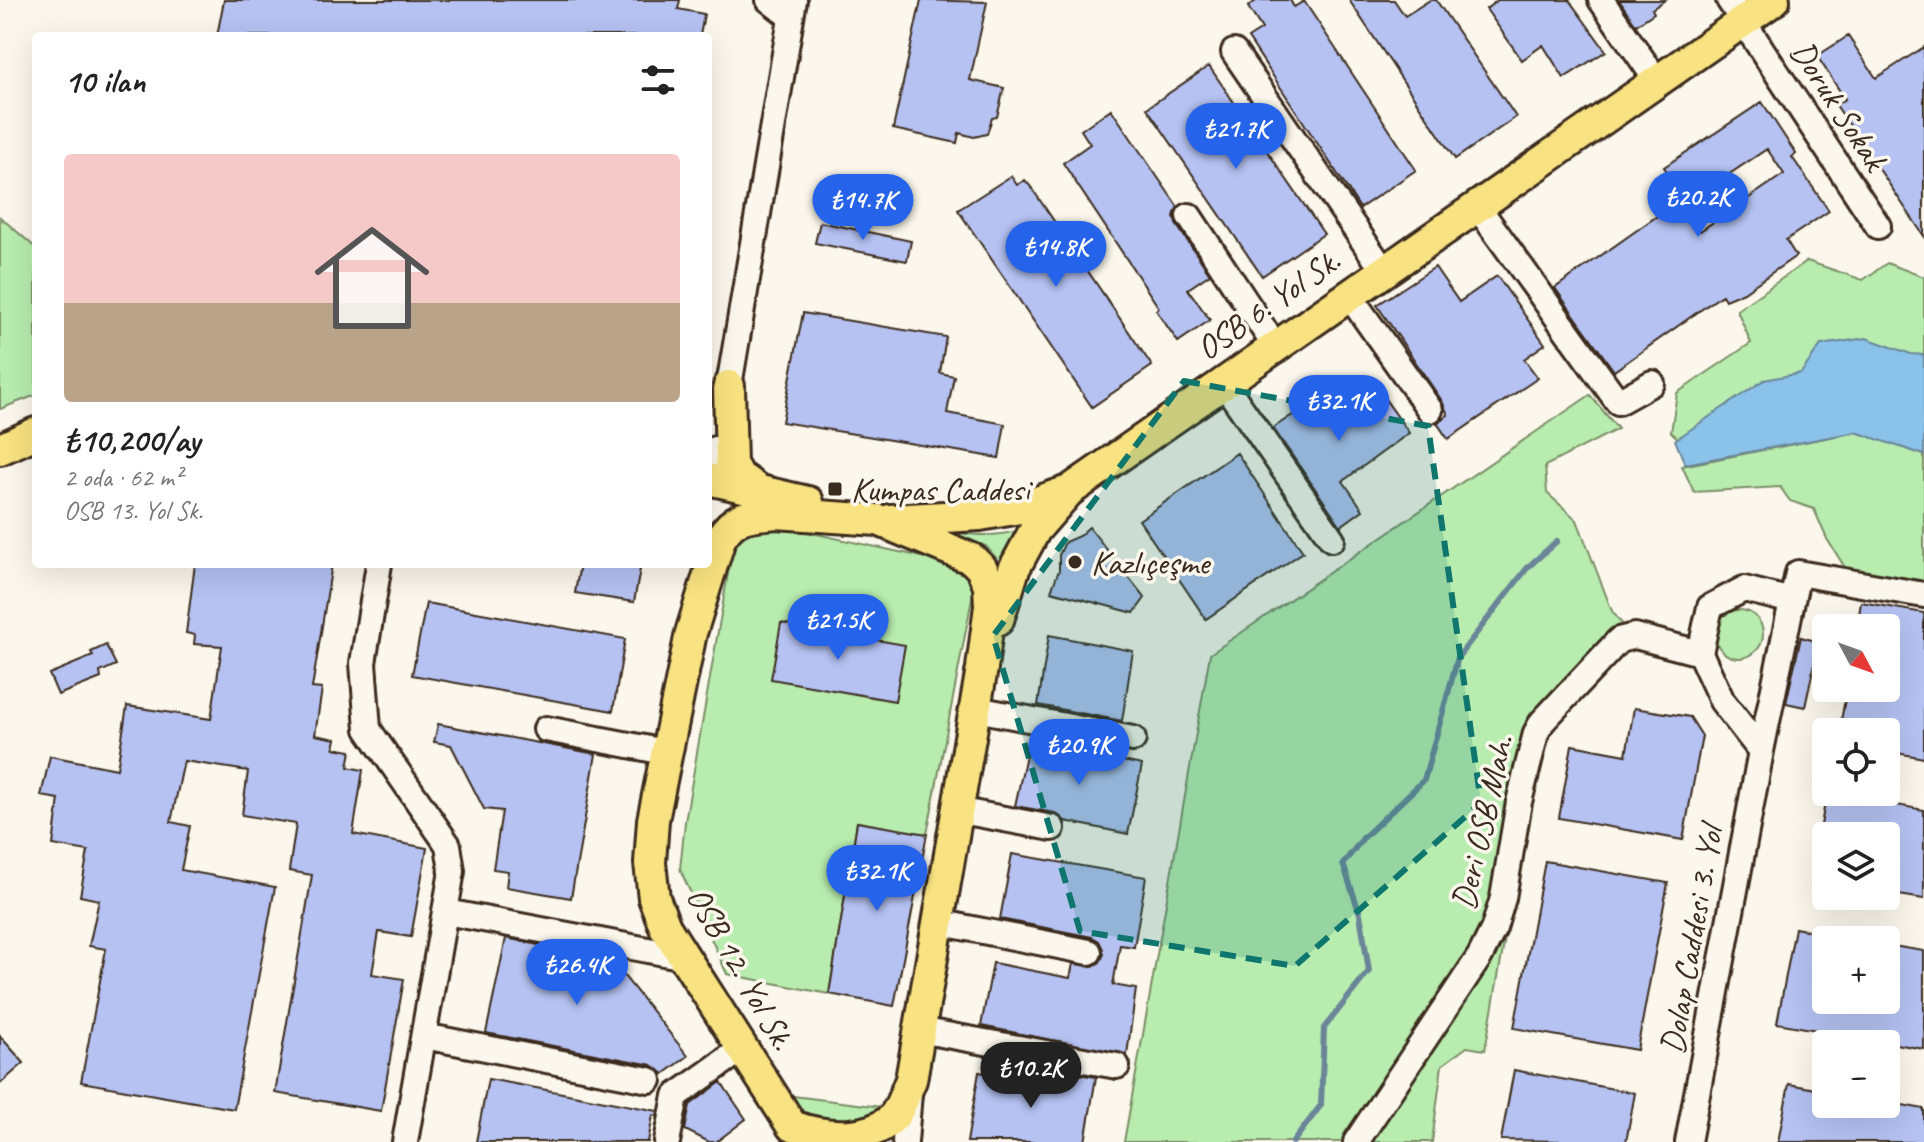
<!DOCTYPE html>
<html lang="tr">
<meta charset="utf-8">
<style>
:root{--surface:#fff;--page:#f6f6f6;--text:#222;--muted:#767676;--line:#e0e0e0;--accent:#2563eb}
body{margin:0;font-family:Caveat,sans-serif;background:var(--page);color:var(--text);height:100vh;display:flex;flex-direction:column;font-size:30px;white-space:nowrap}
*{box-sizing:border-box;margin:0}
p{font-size:26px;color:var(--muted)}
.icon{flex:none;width:44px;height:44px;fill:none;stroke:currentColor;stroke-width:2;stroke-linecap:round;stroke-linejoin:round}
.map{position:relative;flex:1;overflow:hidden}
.details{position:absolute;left:32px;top:32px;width:680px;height:536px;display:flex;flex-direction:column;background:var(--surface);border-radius:8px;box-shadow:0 8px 32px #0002}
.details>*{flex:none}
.needle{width:52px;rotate:131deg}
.tools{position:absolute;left:1812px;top:614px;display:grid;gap:16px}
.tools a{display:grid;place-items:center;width:88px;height:88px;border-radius:8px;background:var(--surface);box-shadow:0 8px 32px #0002;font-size:40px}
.price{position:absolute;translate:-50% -68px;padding:0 18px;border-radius:28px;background:var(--accent);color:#fff;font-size:26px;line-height:52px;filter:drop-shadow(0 2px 4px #0008)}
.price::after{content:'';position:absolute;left:50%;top:48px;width:24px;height:18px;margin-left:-12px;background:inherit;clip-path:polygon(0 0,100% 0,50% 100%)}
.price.on{background:#222;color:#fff}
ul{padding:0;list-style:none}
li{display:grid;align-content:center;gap:16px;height:424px;padding:0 32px}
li+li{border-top:2px solid var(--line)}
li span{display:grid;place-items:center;height:248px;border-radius:8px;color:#555}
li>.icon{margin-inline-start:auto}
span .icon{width:144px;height:144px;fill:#fffc;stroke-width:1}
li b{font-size:34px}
h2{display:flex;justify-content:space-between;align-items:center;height:96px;padding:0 32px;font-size:34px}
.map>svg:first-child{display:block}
.green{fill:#b8edaf;stroke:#7a8c66;stroke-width:2}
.water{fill:#8bc2e9;stroke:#6b8598;stroke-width:2}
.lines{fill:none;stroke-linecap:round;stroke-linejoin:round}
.stream{stroke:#6b8598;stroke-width:6}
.building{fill:#b5c2f2;stroke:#3b2a1e;stroke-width:2;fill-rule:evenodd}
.minor-casing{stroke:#3b2a1e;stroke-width:30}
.major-casing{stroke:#3b2a1e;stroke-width:36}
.minor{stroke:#fbf7ec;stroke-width:24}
.major{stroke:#f8e281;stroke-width:30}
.marked{fill:#0f766e;fill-opacity:0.2;stroke:#0f766e;stroke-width:6;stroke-dasharray:16 10;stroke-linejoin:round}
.poi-dot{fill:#3b2a1e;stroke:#fbf7ec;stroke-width:3}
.labels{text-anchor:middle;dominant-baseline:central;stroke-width:7;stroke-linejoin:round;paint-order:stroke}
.street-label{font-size:34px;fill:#3b2a1e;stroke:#fbf7ec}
.poi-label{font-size:34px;fill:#3b2a1e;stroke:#fbf7ec;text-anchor:start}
</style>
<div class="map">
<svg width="1924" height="1142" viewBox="0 0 1924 1142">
<rect width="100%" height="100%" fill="#fbf7ec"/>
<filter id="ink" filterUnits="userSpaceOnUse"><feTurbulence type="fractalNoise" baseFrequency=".0125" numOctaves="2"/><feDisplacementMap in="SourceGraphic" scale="16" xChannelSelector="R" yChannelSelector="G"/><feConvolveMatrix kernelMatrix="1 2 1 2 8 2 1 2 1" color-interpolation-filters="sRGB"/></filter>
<g filter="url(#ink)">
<path class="green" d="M0,217L36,248V395L0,409Z
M1807,261L1863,280L1887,263L1924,277V365L1803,382L1685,445L1671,432L1677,393L1751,343L1737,310Z
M1590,395L1618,429L1545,466L1547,493L1577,520L1612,611L1634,639L1544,719L1485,1050L1467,1047L1442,1065L1432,1142H1124L1210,654Z
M1856,432L1924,454V582L1846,569L1827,539L1814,509L1790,501L1780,487L1694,492L1682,466Z
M752,520L959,565L974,588L927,834L857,822L829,994L727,974L680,869L685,822L734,539Z
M1033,526L1000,584L997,559L986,546L947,532C981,536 1000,538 1033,526Z
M1715 634a24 24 0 1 1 48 0a24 24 0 1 1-48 0Z
M785,1095L882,1107L873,1122L805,1121Z"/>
<path class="water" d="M1866,338L1911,354L1924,355V455L1856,432L1685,464L1675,440L1764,380L1801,373L1821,345Z"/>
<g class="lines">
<path class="stream" d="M1293,1142L1321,1105L1324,1028L1369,971L1360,914L1343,864L1363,838L1424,780L1458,657L1528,567L1557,541"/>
</g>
<path class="building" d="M224,0H680L678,9L704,14L700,36H217Z
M921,0L987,2L970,80L1004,88L997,117L992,118L987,134L974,137L959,133L957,143L893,129Z
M1257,0H1290L1294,7L1304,1L1416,170L1360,208L1248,38L1262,29L1248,7Z
M1349,0H1394L1405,16L1430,0H1436L1516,117L1455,159Z
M1498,0H1569L1606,51L1564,78L1543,45L1522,60L1486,9Z
M1619,0H1665L1652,9L1654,13L1636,25Z
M1848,36L1876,78L1924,47V236L1836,105L1845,99L1817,56Z
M1209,66L1324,234L1262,276L1147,108Z
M1762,102L1796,154L1792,157L1829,211L1786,240L1796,256L1744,292L1725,300L1722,295L1614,371L1555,288L1664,211L1658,202L1678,188L1664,167ZM1767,149L1784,174L1700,231L1683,205Z
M1111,109L1178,207L1174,216L1176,224L1210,274L1188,289L1210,320L1178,342L1156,310L1159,308L1063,163L1090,144L1081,130Z
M1011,176L1017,185L1025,180L1031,187L1152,366L1092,407L958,210Z
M820,222L911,241L907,261L815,243Z
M1435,267L1459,302L1497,276L1545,344L1524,359L1538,378L1448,439L1437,423L1448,415L1442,401L1377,305Z
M803,313L946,337L940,373L954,376L947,413L1005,424L999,458L782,422Z
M1348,378L1370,410L1385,399L1409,433L1343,481L1363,510L1341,526L1273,428Z
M1237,453L1303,552L1206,619L1139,520Z
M1089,527L1145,598L1134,613L1051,591L1059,570V555L1065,542L1079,536Z
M195,564H332L312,688L322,689L315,735L336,739L334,748L351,751L348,767L363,770L353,834L427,848L411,937L379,932L372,974L404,979L381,1111L275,1093L312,875L289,871L296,824L242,815L248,771L184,761L171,822L190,826L181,870L275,887L234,1109L81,1082L106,949L89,946L99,900L80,896L88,851L53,845L59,799L41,796L50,756L117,769L127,706L211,719L222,646L194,644L195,635L186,633Z
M580,564H641L634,602L575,593Z
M1861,602L1924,613V758L1886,751V732H1839L1847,688H1886V628H1857Z
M426,603L625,639L613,711L412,675Z
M781,623L905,645L895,701L771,679Z
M1049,635L1133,651L1122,721L1038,705Z
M1801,637L1819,642L1805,707L1786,703Z
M106,645L116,665L100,672L101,678L58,695L49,674L93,656L91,652Z
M1634,708L1690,717L1702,736L1683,840L1559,818L1572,745L1626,755Z
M438,724L596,754L571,898L506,887L508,871L493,869L502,811L484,809L451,745L434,742Z
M1029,741L1142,765L1128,834L1065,821L1055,813L1015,806Z
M1827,792L1924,810V899L1886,893V836H1819Z
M857,822L927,834L894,1006L829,994Z
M1012,854L1146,877L1134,947L1120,945L1113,985L1136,989L1127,1055L981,1026L993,963L1070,978L1073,964L1093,966L1100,962L1104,954L1099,941L1092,937L1000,919Z
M1545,861L1668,883L1637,1050L1514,1028Z
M1795,928L1826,934V1000H1886V945L1924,951V1049L1777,1023Z
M506,938L612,961L688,1056L664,1074L652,1065L486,1033Z
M0,1036L24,1063L0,1084Z
M1514,1070L1635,1093L1626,1142L1501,1140Z
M1060,1071L1096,1077L1085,1142H967L979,1072L1057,1086Z
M488,1079L658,1111L657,1116L653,1115L648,1142H476Z
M721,1082L746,1119L716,1142H709L685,1130L690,1105Z
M1789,1084L1826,1091V1104H1886V1102L1924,1109V1142H1778Z"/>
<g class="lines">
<g class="minor-casing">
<path id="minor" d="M769,0L791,17
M1601,0L1657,81
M1729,0L1878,226
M1234,52L1384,271
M1477,206L1618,402L1652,383
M1189,216L1275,346
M1349,295L1430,410
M1223,382L1332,539
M729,386L794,0
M708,463L715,449
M379,564L363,663L368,729L448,845L452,871L405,1142
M1792,601L1798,573L1924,595
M976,709L1133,739
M546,729L665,752
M956,810L1052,828
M446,912L685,957
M937,922L1089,952
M919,1030L1117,1066
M424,1036L649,1080
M667,1142L676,1096L743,1048
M905,1142L909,1093
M1356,1142L1480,956L1494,928L1503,898L1519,802L1536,733L1542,722L1619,640L1635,636L1700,653
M1688,1142L1761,751L1792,601L1744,589L1710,607L1700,653L1722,701L1761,751"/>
</g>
<g class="major-casing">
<path id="major" d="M729,386L731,464L738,476L758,490
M0,449L36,433
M708,479L808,502
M776,513L878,520L972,559L982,569L989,586L990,606L982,668L911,1080C906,1091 902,1104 895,1115C872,1142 825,1138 792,1126L665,927L654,898L650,863L653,820L691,633L720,539C735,514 749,516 776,513Z
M890,520L980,515L1020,508L1069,491L1774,0
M998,620L1014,569L1035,530L1068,492"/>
</g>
<use href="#minor" class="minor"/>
<use href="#major" class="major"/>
</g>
</g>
<path class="marked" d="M1184,381L1428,426L1481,803L1295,966L1080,931L993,636Z"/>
<g class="poi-dot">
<rect x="827" y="481" width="16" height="16" rx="4"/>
<circle cx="1075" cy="562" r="8"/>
</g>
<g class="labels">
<g class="street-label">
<text transform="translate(1839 105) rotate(57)">Doruk Sokak</text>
<text transform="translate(1268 304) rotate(-35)">OSB 6. Yol Sk.</text>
<text transform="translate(1482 822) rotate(-77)">Deri OSB Mah.</text>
<text transform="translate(1691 940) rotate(-80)">Dolap Caddesi 3. Yol</text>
<text transform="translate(741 968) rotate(60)">OSB 12. Yol Sk.</text>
</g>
<g class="poi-label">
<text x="851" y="489">Kumpas Caddesi</text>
<text x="1091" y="562">Kazlıçeşme</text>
</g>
</g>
</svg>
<div class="tools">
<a><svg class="needle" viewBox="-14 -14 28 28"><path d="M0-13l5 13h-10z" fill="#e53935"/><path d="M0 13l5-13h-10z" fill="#767676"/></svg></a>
<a><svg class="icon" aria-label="locate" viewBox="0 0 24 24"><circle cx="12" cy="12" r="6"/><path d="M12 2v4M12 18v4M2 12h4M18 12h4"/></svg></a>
<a><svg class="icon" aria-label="layers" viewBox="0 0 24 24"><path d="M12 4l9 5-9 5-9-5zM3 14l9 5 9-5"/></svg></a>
<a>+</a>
<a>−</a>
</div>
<b class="price" style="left:1236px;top:171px">₺21.7K</b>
<b class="price" style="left:1698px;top:239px">₺20.2K</b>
<b class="price" style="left:863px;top:242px">₺14.7K</b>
<b class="price" style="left:1056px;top:289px">₺14.8K</b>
<b class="price" style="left:1339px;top:443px">₺32.1K</b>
<b class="price" style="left:838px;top:662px">₺21.5K</b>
<b class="price" style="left:1079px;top:787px">₺20.9K</b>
<b class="price" style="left:877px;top:913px">₺32.1K</b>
<b class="price" style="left:577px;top:1007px">₺26.4K</b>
<b class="price on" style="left:1031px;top:1110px">₺10.2K</b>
<section class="details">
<h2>10 ilan<svg class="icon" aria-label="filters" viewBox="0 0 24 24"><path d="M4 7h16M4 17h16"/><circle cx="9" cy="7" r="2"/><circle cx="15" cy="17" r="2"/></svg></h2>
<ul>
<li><span style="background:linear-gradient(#f6c9c9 60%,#b9a48a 0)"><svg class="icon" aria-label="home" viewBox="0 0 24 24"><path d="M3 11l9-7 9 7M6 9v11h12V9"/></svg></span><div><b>₺10,200/ay</b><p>2 oda · 62 m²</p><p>OSB 13. Yol Sk.</p></div></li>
</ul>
</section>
</div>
